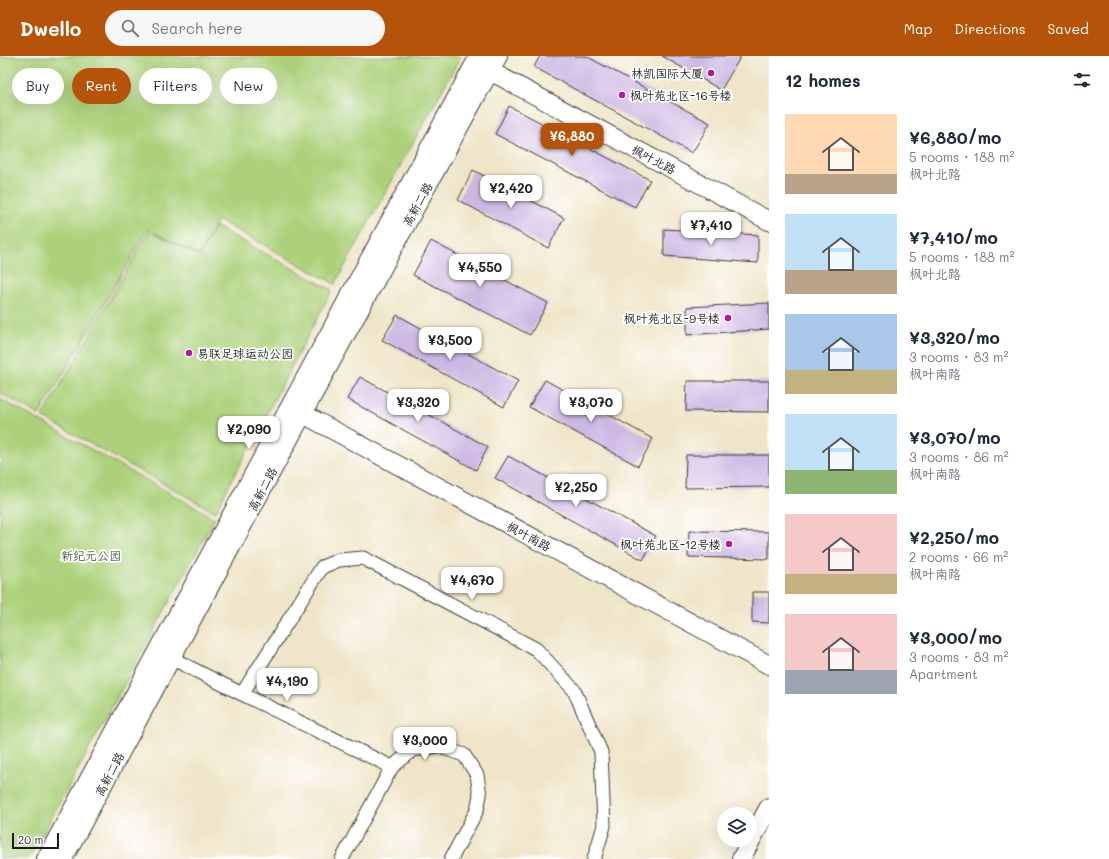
<!DOCTYPE html>
<meta charset="utf-8">
<style>
:root{--surface:#fff;--page:#f6f6f7;--text:#1f2937;--muted:#747a83;--accent:#b45309}
body{margin:0;font-family:Mali,"LXGW WenKai TC",sans-serif;background:var(--page);color:var(--text);height:100vh;display:flex;flex-direction:column;font-size:15px;white-space:nowrap}
*{box-sizing:border-box;margin:0}
p{font-size:13px;color:var(--muted)}
.icon{flex:none;width:22px;height:22px;fill:none;stroke:currentColor;stroke-width:2;stroke-linecap:round;stroke-linejoin:round}
.map{position:relative;flex:1;overflow:hidden}
.sheet{display:flex;flex-direction:column;background:var(--surface);width:340px}
.sheet>*{flex:none}
.top-card{position:absolute;left:12px;top:12px;width:380px;height:36px;display:flex;gap:8px}
.buttons{position:absolute;left:717px;top:751px;display:grid;gap:8px}
.buttons a{display:grid;place-items:center;width:40px;height:40px;border-radius:50%;background:var(--surface);box-shadow:0 4px 16px #0002;font-size:20px}
.scale{position:absolute;left:12px;bottom:10px;width:47px;box-sizing:border-box;padding-left:4px;border:2px solid #1c1c1c;border-top:0;font-size:11px;line-height:14px;white-space:nowrap;color:#1c1c1c;-webkit-text-stroke:3px #fff;paint-order:stroke}
.price{position:absolute;translate:-50% -34px;padding:0 9px;border-radius:8px;background:#fff;color:#222;font-size:13px;line-height:26px;filter:drop-shadow(0 1px 2px #0008)}
.price::after{content:'';position:absolute;left:50%;top:24px;width:12px;height:9px;margin-left:-6px;background:inherit;clip-path:polygon(0 0,100% 0,50% 100%)}
.price.selected{background:var(--accent);color:#fff}
ul{padding:0;list-style:none}
li{display:flex;align-items:center;gap:12px;height:100px;padding:0 16px}
li span{display:grid;place-items:center;flex:none;width:112px;height:80px;border-radius:0px;color:#555}
li>.icon{margin-inline-start:auto}
span .icon{width:48px;height:48px;fill:#fffc;stroke-width:1}
li b{font-size:17px}
h2{display:flex;justify-content:space-between;align-items:center;height:48px;padding:0 16px;font-size:17px}
.chip{padding:0 14px;border-radius:18px;background:var(--surface);box-shadow:0 4px 16px #0002;font-size:14px;line-height:36px}
.chip.selected{background:var(--accent);color:#fff}
header{display:flex;align-items:center;gap:24px;box-sizing:border-box;height:56px;padding:0 20px;background:var(--accent);color:#fff}
header strong{font-size:19px}
nav{display:flex;gap:22px;margin-inline-start:auto;font-size:14px}
.search{width:280px;height:36px;background:var(--page);display:flex;align-items:center;gap:10px;box-sizing:border-box;padding:0 14px;border-radius:22px;color:var(--muted);font-size:15px}
main{display:flex;flex:1;min-height:0}
.map>svg:first-child{display:block}
.green{fill:#acd17a;stroke:#64764b}
.building{fill:#ccb8e3}
.lines{fill:none;stroke-linecap:round;stroke-linejoin:round}
.street-casing{stroke:#3c3a36;stroke-width:15}
.secondary-casing{stroke:#3c3a36;stroke-width:20}
.street{stroke:#fff;stroke-width:13}
.secondary{stroke:#fff;stroke-width:18}
.poi-dot{fill:#b5179e;stroke:#fff;stroke-width:1.5}
.labels{text-anchor:middle;dominant-baseline:central;stroke-width:3.5;stroke-linejoin:round;paint-order:stroke}
.poi-label{font-size:12px;fill:#1c1c1c;stroke:#fff;text-anchor:end}
.street-label{font-size:12px;fill:#1c1c1c;stroke:#fff}
.park-label{font-size:12px;fill:#4e5b3d;stroke:#fff}
</style>
<header>
<strong>Dwello</strong>
<div class="search"><svg class="icon" aria-label="search" viewBox="0 0 24 24"><circle cx="10" cy="10" r="6"/><path d="M15 15l6 6"/></svg>Search here</div>
<nav><a>Map</a><a>Directions</a><a>Saved</a></nav>
</header>
<main>
<div class="map">
<svg width="769" height="803" viewBox="0 0 769 803">
<rect width="100%" height="100%" fill="#fff"/>
<filter id="ink" filterUnits="userSpaceOnUse"><feTurbulence type="fractalNoise" baseFrequency=".025" numOctaves="2"/><feDisplacementMap in="SourceGraphic" scale="8" xChannelSelector="R" yChannelSelector="G"/><feConvolveMatrix kernelMatrix="1 2 1 2 8 2 1 2 1" color-interpolation-filters="sRGB"/></filter>
<filter id="wash" filterUnits="userSpaceOnUse"><feTurbulence type="fractalNoise" baseFrequency=".012" numOctaves="4" result="noise"/><feDisplacementMap in="SourceGraphic" scale="16" xChannelSelector="R" yChannelSelector="G"/><feGaussianBlur stdDeviation="0.9" result="paint"/><feColorMatrix in="noise" values="0 0 0 0 0 0 0 0 0 0 0 0 0 0 0 0 0 1.4 0 .05"/><feComposite in="paint" operator="in"/></filter>
<g filter="url(#wash)">
<rect width="100%" height="100%" fill="#efe5c8"/>
<path class="green" d="M0,0H461L335,228L218,164L199,199L153,176L199,200L215,170L332,234L215,456L42,361L150,174L148,173L39,359L0,337Z
M0,343L215,462L29,803H0Z"/>
<g id="blocks">
<path class="building" d="M540,0H586L710,67L692,97L534,11Z
M662,0H741L721,34Z
M509,50L650,124L635,151L495,78Z
M473,114L564,162L548,192L458,144Z
M664,173L758,179V207L664,200Z
M431,185L548,247L530,279L413,219Z
M769,247V273L687,279V251Z
M397,259L518,325L504,351L382,284Z
M360,321L488,391L476,414L347,343Z
M545,324L653,383L638,410L529,351Z
M687,325H769V356L686,355Z
M686,399H769V431L685,432Z
M508,400L656,480L643,504L495,422Z
M689,475L769,476V503L688,501Z
M752,536H769V567L752,566Z"/>
</g>
</g>
<g filter="url(#ink)">
<use href="#blocks" fill-opacity="0" stroke="#3c3a36" stroke-width="1"/>
<g class="lines">
<g class="street-casing">
<path id="street" d="M171,602L242,638L392,711
M242,638L322,511L339,504L363,502L536,593L574,634L601,696L604,770L594,803
M342,803L392,711L413,694L438,690L464,699L477,719L480,739L477,754L451,803"/>
</g>
<g class="secondary-casing">
<path id="secondary" d="M479,9L769,165
M292,352L769,609
M46,803L479,0
M63,803L303,357L498,0
M741,803L769,751"/>
</g>
<use href="#street" class="street"/>
<use href="#secondary" class="secondary"/>
</g>
</g>
<g class="poi-dot">
<circle cx="711" cy="17" r="4"/>
<circle cx="622" cy="39" r="4"/>
<circle cx="728" cy="262" r="4"/>
<circle cx="189" cy="297" r="4"/>
<circle cx="729" cy="488" r="4"/>
</g>
<g class="labels">
<g class="poi-label">
<text x="703" y="17">林凯国际大厦</text>
<text x="630" y="39" text-anchor="start">枫叶苑北区-16号楼</text>
<text x="720" y="262">枫叶苑北区-9号楼</text>
<text x="197" y="297" text-anchor="start">易联足球运动公园</text>
<text x="721" y="488">枫叶苑北区-12号楼</text>
</g>
<g class="street-label">
<text transform="translate(654 103) rotate(28)">枫叶北路</text>
<text transform="translate(417 148) rotate(-61)">高新二路</text>
<text transform="translate(262 433) rotate(-62)">高新二路</text>
<text transform="translate(529 480) rotate(28)">枫叶南路</text>
<text transform="translate(109 718) rotate(-62)">高新二路</text>
</g>
<g class="park-label">
<text x="91" y="499">新纪元公园</text>
</g>
</g>
</svg>
<div class="buttons">
<a><svg class="icon" aria-label="layers" viewBox="0 0 24 24"><path d="M12 4l9 5-9 5-9-5zM3 14l9 5 9-5"/></svg></a>
</div>
<div class="scale">20 m</div>
<b class="price selected" style="left:572px;top:101px">¥6,880</b>
<b class="price" style="left:511px;top:153px">¥2,420</b>
<b class="price" style="left:711px;top:190px">¥7,410</b>
<b class="price" style="left:480px;top:232px">¥4,550</b>
<b class="price" style="left:450px;top:305px">¥3,500</b>
<b class="price" style="left:418px;top:367px">¥3,320</b>
<b class="price" style="left:591px;top:367px">¥3,070</b>
<b class="price" style="left:249px;top:394px">¥2,090</b>
<b class="price" style="left:576px;top:452px">¥2,250</b>
<b class="price" style="left:472px;top:545px">¥4,670</b>
<b class="price" style="left:287px;top:646px">¥4,190</b>
<b class="price" style="left:425px;top:705px">¥3,000</b>
<div class="top-card">
<a class="chip">Buy</a>
<a class="chip selected">Rent</a>
<a class="chip">Filters</a>
<a class="chip">New</a>
</div>
</div>
<section class="sheet">
<h2>12 homes<svg class="icon" aria-label="filters" viewBox="0 0 24 24"><path d="M4 7h16M4 17h16"/><circle cx="9" cy="7" r="2"/><circle cx="15" cy="17" r="2"/></svg></h2>
<ul>
<li><span style="background:linear-gradient(#ffd9b3 75%,#b9a48a 0)"><svg class="icon" aria-label="home" viewBox="0 0 24 24"><path d="M3 11l9-7 9 7M6 9v11h12V9"/></svg></span><div><b>¥6,880/mo</b><p>5 rooms · 188 m²</p><p>枫叶北路</p></div></li>
<li><span style="background:linear-gradient(#bfe0f5 70%,#b9a48a 0)"><svg class="icon" aria-label="home" viewBox="0 0 24 24"><path d="M3 11l9-7 9 7M6 9v11h12V9"/></svg></span><div><b>¥7,410/mo</b><p>5 rooms · 188 m²</p><p>枫叶北路</p></div></li>
<li><span style="background:linear-gradient(#a9c7e8 70%,#c2b280 0)"><svg class="icon" aria-label="home" viewBox="0 0 24 24"><path d="M3 11l9-7 9 7M6 9v11h12V9"/></svg></span><div><b>¥3,320/mo</b><p>3 rooms · 83 m²</p><p>枫叶南路</p></div></li>
<li><span style="background:linear-gradient(#bfe0f5 70%,#8fb573 0)"><svg class="icon" aria-label="home" viewBox="0 0 24 24"><path d="M3 11l9-7 9 7M6 9v11h12V9"/></svg></span><div><b>¥3,070/mo</b><p>3 rooms · 86 m²</p><p>枫叶南路</p></div></li>
<li><span style="background:linear-gradient(#f6c9c9 75%,#c2b280 0)"><svg class="icon" aria-label="home" viewBox="0 0 24 24"><path d="M3 11l9-7 9 7M6 9v11h12V9"/></svg></span><div><b>¥2,250/mo</b><p>2 rooms · 66 m²</p><p>枫叶南路</p></div></li>
<li><span style="background:linear-gradient(#f6c9c9 70%,#9aa5b1 0)"><svg class="icon" aria-label="home" viewBox="0 0 24 24"><path d="M3 11l9-7 9 7M6 9v11h12V9"/></svg></span><div><b>¥3,000/mo</b><p>3 rooms · 83 m²</p><p>Apartment</p></div></li>
</ul>
</section>
</main>
